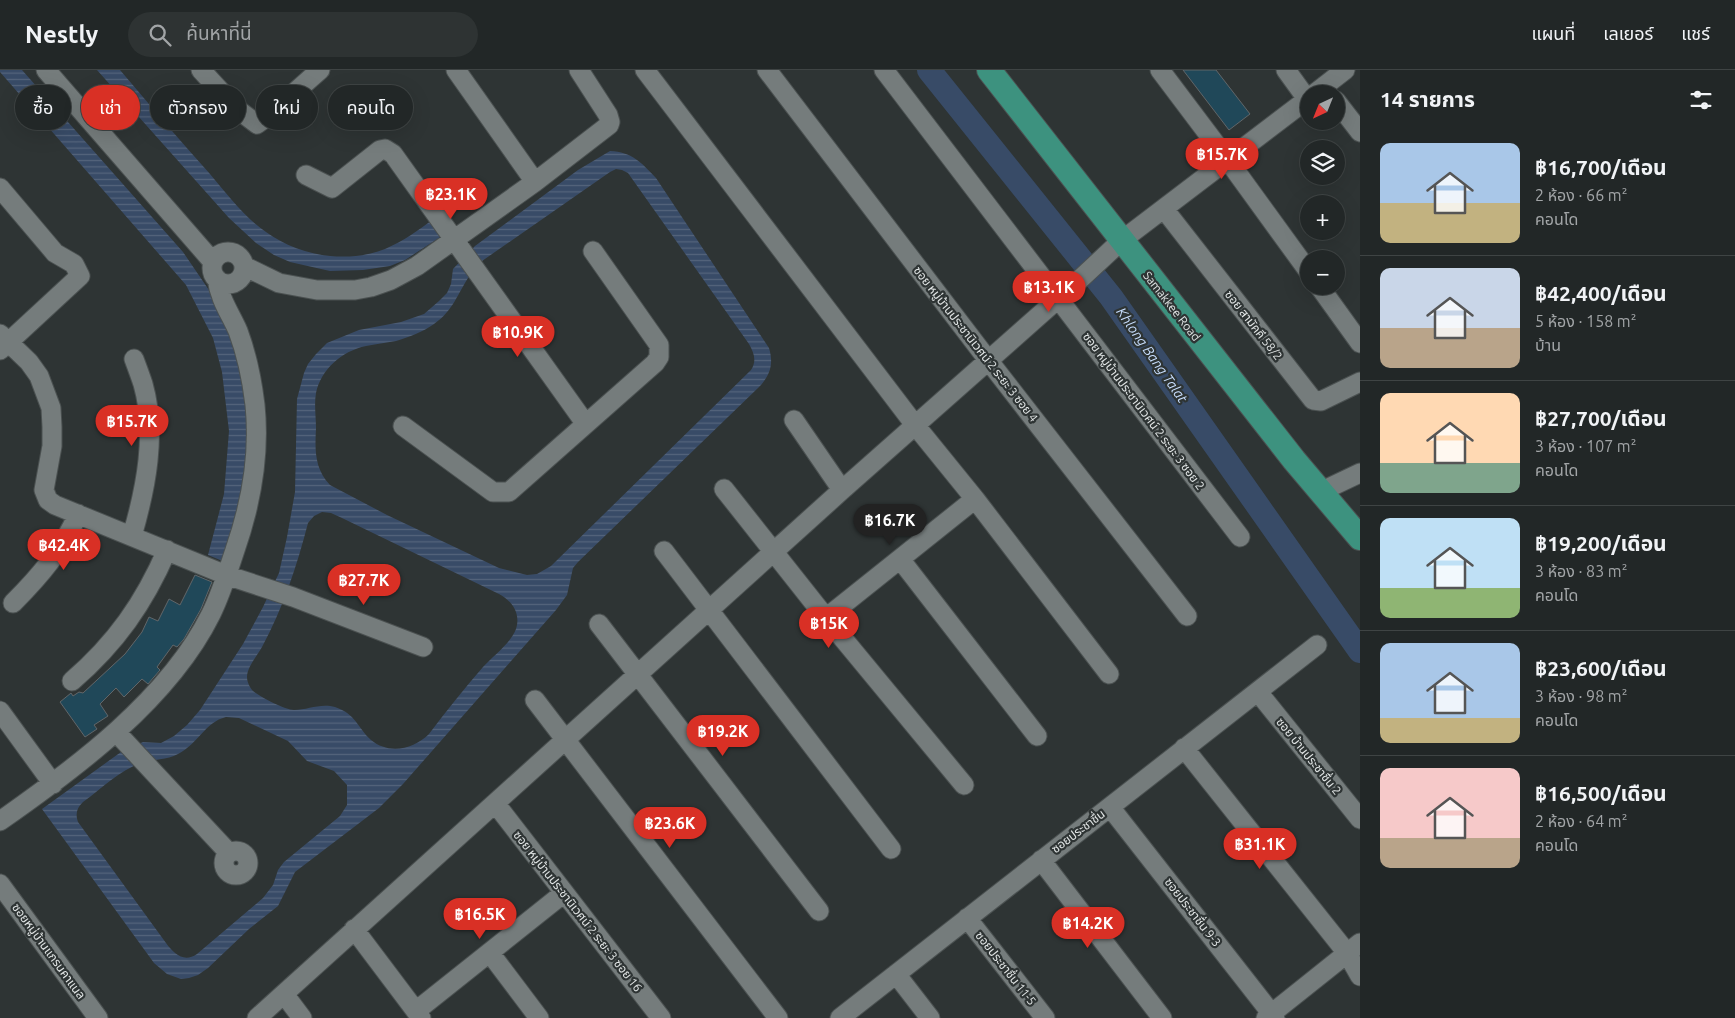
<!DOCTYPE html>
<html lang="th">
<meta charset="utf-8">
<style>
:root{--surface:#222727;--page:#2e3333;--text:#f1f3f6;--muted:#a2a5a7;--line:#3f4444;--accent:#d93025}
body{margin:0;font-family:Ubuntu,"Noto Sans Thai",sans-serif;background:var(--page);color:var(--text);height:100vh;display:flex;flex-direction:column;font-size:19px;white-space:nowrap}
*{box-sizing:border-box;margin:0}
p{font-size:16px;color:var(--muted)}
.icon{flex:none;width:28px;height:28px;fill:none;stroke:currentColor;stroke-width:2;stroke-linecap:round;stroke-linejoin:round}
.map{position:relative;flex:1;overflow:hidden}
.panel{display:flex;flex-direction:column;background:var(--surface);width:375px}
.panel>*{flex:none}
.guide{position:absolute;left:15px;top:15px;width:475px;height:45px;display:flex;gap:10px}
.needle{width:32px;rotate:223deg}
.tools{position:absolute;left:1300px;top:15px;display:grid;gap:10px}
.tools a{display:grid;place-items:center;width:45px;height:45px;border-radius:50%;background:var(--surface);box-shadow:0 5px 20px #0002,0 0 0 1px var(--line);font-size:25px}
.price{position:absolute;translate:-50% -42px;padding:0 11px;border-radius:18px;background:var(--accent);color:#fff;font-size:16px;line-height:32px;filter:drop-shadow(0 1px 2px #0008)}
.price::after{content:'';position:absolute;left:50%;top:30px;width:15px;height:11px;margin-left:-8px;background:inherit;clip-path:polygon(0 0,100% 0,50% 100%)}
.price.selected{background:#222;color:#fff}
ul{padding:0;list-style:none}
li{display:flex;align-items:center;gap:15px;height:125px;padding:0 20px}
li+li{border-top:1px solid var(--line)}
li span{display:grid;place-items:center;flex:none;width:140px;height:100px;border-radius:10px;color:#555}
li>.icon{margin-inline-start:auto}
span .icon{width:60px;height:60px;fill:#fffc;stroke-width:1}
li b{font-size:21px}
h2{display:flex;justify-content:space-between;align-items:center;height:60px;padding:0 20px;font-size:21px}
.pill{padding:0 18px;border-radius:22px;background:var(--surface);box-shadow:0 5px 20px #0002,0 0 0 1px var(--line);font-size:18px;line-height:45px}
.pill.selected{background:var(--accent);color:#fff}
header{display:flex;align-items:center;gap:30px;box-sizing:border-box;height:70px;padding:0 25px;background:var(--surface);border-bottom:1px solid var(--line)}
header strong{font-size:24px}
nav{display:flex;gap:28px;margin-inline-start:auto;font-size:18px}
.search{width:350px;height:45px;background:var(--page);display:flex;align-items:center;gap:12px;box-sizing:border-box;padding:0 18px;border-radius:28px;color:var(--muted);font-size:19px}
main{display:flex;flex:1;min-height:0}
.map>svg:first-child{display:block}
.water{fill:url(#water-rules);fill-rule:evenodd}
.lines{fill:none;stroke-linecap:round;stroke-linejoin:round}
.river{stroke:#384b67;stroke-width:24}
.building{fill:#204859;stroke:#616669}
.minor-casing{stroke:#4b5151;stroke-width:21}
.major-casing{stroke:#4b5151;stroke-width:26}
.minor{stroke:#757c7c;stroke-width:19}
.major{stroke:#3d927f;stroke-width:24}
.labels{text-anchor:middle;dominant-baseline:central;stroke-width:4.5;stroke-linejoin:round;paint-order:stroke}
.street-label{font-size:12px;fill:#e3e7e7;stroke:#2e3434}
.water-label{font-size:14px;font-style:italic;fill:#c7ddfd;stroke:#2e3434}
</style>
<header>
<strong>Nestly</strong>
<div class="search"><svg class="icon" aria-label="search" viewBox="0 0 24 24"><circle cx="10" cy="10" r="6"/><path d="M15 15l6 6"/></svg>ค้นหาที่นี่</div>
<nav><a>แผนที่</a><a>เลเยอร์</a><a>แชร์</a></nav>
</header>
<main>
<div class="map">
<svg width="1360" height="948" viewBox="0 0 1360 948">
<defs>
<pattern id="water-rules" width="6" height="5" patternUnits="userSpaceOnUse" patternTransform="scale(1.25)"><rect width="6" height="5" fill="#384b67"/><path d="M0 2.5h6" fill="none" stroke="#55657d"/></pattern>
</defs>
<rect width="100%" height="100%" fill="#2e3434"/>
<path class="water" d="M0,0H22L183,182L213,226L223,246L240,298L249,357L246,415L225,492L208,485L224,424L229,361L222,302L213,268L186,215L0,2Z
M97,0H120C150,35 179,70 210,104C227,124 244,147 266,162C299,186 347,194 385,179C404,171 418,160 434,149L445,164L405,190L390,196L363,200L330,201L290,192L274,185L256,173L229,148Z
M610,81C632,82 641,92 656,108L769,278C774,295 770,306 758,318L578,492L573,498L567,525L556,540L403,714L379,738L295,802L278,836L249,859L208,898L198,905L189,908L181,909L167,904L154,893L42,739L121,682L143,672L161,673L174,666L187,655L200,640L243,574L263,537L279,503L287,467L295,422L297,329L304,303L308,294L316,284L327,273L359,260L401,252L424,244L439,231L447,223L451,214L453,199L475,176L578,100ZM616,99L622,100L628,103L749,274C754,283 757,291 751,300L551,496L537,504L527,505L499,498L387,445L330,415C314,398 315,379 316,358C316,347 314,334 316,323C321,299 342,281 366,276C375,274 386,273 396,271C409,267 423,262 434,254C454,240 457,224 470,205C473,200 478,196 482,191L610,102ZM322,442L331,443L342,448L499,524C512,531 521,543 516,559C511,573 493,586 483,597C464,619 446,641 429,664C414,679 389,685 371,670C357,657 356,644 335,637C320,633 308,640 294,640C285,640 260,627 253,621C250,618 247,612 247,607C247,597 257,586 262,577C283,538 297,496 308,453L314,446ZM226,647L239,648L288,671L307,691L334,701L347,715V735L340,746L284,792L278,800L273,815L263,828L197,884C184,893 174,884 166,873L78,752C75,743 77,738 83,732C101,719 120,700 141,693C153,689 167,690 178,684C198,674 205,652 226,647Z"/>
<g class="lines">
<path class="river" d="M929,0L1111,227L1360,581"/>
</g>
<path class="building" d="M1183,0H1216L1250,44L1229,60Z
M195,505L212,512L201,539L184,569L177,577L173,575L157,597L160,600L148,614L142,609L124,627L116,618L100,634L108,646L94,655L97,659L85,667L60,632L71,623L73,626L79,622L83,623L125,584L142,562L149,547L158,551L169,529L180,535Z"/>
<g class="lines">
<g class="minor-casing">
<path id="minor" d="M46,0L213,192
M201,0L237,39L257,54L268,46L320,0
M456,0L535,112
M645,0L915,355L975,429L1109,604
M767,0L988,290L1187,546
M884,0L1240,467
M1160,0L1227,89L1309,202
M1286,0L1307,29
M1314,24L1345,0
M1336,31L1360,62
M306,105L332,118L380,80L385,79L393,84L585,353
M0,118L55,183L74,194L80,206L0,280
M1164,139L1313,330L1321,331L1360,312
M212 198a16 16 0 1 1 32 0a16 16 0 1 1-32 0Z
M244,196L279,213L317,220H355L371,217L391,210L417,196L535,112L609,55L610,52L608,45L579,0
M1319,216L1360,273
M0,264L29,292L39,306L51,338L52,357V376L44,420L48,430L55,435L226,505L293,527L423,577
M794,350L842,420
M403,356L493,422H509L655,293L659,287V275L593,181
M724,419L826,548L964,715
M1320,422L1360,403
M132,466C146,418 157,363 143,314C140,305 137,297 134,289
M664,481L891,779
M900,489L1037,666
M13,533C40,506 63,479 78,444
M826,548L975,429
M599,554L819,841
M72,611C116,573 144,533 167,480
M1258,622L1360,749
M535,630L778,948
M0,641L53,714
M116,662L229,783
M1184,678L1347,883L1360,906
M495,733L661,948
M1110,737L1275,948
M0,751C76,698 169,629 211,544C221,524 228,501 235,480C251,434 260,384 255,335C252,310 247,285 238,261C230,243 220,230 217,209
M224 793a12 12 0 1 1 24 0a12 12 0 1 1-24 0Z
M1041,790L1162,948
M0,814L98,948
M967,848L1045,948
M354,859L421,948
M490,883L539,948
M896,904L930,948
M284,924L302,948
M416,941L564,823
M257,948L842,420L1077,212L1121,171L1309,28
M840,948L1317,575
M1266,948L1360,873"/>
</g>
<g class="major-casing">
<path id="major" d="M989,0L1294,390L1360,468"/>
</g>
<use href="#minor" class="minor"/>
<use href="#major" class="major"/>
</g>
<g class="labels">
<g class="street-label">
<text transform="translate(1172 236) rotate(52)">Samakkee Road</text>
<text transform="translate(1254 255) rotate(52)">ซอย สามัคคี 58/2</text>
<text transform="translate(976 274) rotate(52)">ซอย หมู่บ้านประชานิเวศน์ 2 ระยะ 3 ซอย 4</text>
<text transform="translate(1144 341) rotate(53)">ซอย หมู่บ้านประชานิเวศน์ 2 ระยะ 3 ซอย 2</text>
<text transform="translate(1309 686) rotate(51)">ซอย บ้านประชาชื่น 2</text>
<text transform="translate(1078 761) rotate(-37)">ซอยประชาชื่น</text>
<text transform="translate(578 841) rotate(52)">ซอย หมู่บ้านประชานิเวศน์ 2 ระยะ 3 ซอย 16</text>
<text transform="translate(1193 842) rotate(52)">ซอยประชาชื่น 9-3</text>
<text transform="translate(49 881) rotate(54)">ซอยหมู่บ้านแกรนคาแนล</text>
<text transform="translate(1006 898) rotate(52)">ซอยประชาชื่น 11-5</text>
</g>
<g class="water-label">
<text transform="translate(1152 285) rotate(55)">Khlong Bang Talat</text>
</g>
</g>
</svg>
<div class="tools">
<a><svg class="needle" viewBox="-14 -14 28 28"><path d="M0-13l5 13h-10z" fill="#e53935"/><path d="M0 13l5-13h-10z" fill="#a2a5a7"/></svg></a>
<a><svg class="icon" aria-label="layers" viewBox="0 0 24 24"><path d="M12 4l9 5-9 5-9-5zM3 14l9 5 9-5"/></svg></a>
<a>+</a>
<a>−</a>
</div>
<b class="price" style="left:1222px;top:110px">฿15.7K</b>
<b class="price" style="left:451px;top:150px">฿23.1K</b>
<b class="price" style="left:1049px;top:243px">฿13.1K</b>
<b class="price" style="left:518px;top:288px">฿10.9K</b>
<b class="price" style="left:132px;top:377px">฿15.7K</b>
<b class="price selected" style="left:890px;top:476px">฿16.7K</b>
<b class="price" style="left:64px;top:501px">฿42.4K</b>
<b class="price" style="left:364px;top:536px">฿27.7K</b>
<b class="price" style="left:829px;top:579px">฿15K</b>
<b class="price" style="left:723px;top:687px">฿19.2K</b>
<b class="price" style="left:670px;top:779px">฿23.6K</b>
<b class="price" style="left:1260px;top:800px">฿31.1K</b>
<b class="price" style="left:480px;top:870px">฿16.5K</b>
<b class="price" style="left:1088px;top:879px">฿14.2K</b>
<div class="guide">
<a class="pill">ซื้อ</a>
<a class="pill selected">เช่า</a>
<a class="pill">ตัวกรอง</a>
<a class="pill">ใหม่</a>
<a class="pill">คอนโด</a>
</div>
</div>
<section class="panel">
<h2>14 รายการ<svg class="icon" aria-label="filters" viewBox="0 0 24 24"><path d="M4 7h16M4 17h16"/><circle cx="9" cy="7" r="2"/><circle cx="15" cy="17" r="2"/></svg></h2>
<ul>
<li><span style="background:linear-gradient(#a9c7e8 60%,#c2b280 0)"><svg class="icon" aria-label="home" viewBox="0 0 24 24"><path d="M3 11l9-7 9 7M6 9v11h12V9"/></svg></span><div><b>฿16,700/เดือน</b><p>2 ห้อง · 66 m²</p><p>คอนโด</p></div></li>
<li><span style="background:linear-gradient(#c9d6e8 60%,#b9a48a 0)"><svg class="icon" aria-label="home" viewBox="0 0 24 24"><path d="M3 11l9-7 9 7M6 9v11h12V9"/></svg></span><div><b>฿42,400/เดือน</b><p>5 ห้อง · 158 m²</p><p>บ้าน</p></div></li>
<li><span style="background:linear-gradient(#ffd9b3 70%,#7fa58c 0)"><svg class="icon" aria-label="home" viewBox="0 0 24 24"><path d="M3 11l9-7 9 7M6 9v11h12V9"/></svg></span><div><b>฿27,700/เดือน</b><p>3 ห้อง · 107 m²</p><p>คอนโด</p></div></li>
<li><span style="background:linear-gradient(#bfe0f5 70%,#8fb573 0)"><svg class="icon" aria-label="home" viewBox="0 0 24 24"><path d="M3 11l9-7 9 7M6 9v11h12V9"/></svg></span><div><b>฿19,200/เดือน</b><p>3 ห้อง · 83 m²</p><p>คอนโด</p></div></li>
<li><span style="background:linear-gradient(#a9c7e8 75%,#c2b280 0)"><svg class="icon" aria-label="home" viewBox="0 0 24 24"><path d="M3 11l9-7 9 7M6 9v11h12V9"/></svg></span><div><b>฿23,600/เดือน</b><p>3 ห้อง · 98 m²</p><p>คอนโด</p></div></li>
<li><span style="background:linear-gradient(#f6c9c9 70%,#b9a48a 0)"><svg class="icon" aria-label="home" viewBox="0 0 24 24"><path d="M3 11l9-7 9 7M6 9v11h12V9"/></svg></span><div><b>฿16,500/เดือน</b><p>2 ห้อง · 64 m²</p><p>คอนโด</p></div></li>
</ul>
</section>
</main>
